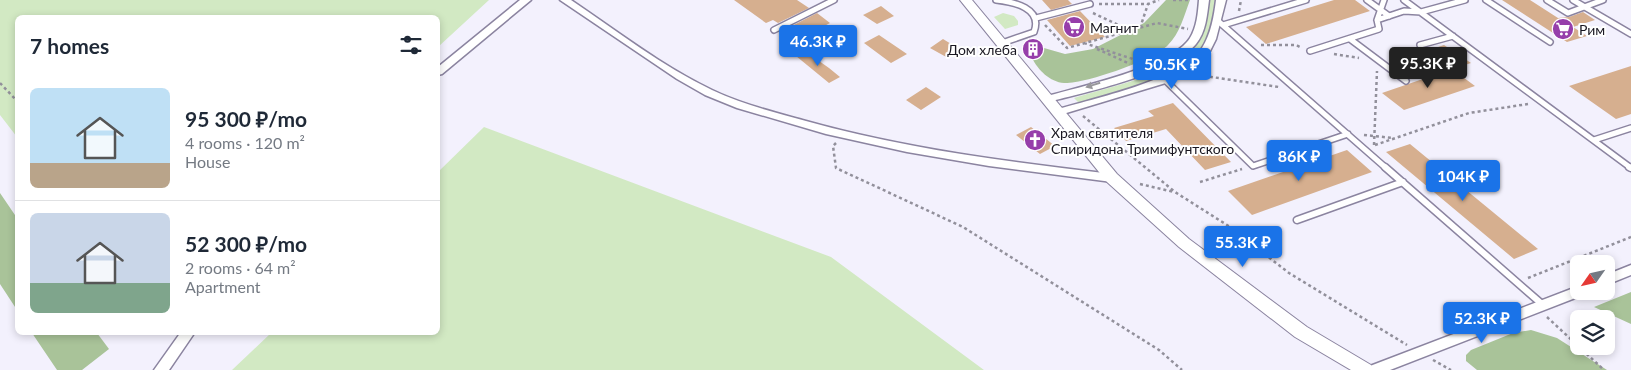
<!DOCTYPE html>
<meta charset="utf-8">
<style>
:root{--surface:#fff;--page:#f6f6f7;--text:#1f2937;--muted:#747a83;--line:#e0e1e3;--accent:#1a73e8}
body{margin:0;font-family:Lato,sans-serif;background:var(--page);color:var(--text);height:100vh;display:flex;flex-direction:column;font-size:19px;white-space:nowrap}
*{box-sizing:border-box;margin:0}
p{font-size:16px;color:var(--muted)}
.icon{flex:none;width:28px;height:28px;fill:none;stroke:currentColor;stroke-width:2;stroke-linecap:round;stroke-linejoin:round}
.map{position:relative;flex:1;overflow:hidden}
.details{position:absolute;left:15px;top:15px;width:425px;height:320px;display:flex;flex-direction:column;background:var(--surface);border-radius:8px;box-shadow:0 2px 8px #0003}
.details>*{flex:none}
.needle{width:32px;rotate:236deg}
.fabs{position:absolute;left:1570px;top:255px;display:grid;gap:10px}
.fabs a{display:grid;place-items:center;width:45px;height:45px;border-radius:8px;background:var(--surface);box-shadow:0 2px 8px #0003;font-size:25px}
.price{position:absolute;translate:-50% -42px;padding:0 11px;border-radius:5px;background:var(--accent);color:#fff;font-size:16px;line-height:32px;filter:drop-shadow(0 1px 2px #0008)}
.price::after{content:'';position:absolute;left:50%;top:30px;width:15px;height:11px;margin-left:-8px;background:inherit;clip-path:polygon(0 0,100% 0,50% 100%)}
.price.active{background:#222;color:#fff}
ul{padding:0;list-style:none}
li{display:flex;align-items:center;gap:15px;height:125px;padding:0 15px}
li+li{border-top:1px solid var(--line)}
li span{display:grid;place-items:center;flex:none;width:140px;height:100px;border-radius:8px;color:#555}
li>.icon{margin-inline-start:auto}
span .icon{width:60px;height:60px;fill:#fffc;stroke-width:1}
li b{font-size:21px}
h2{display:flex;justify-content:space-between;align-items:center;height:60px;padding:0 15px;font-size:21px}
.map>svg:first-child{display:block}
.green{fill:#d2e9c3}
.forest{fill:#a9c399}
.building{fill:#d6af8f}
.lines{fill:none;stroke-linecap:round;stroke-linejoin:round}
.service-far1-casing{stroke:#8b84a0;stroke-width:8}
.service-casing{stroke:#8b84a0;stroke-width:9}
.minor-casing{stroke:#8b84a0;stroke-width:3}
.tertiary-casing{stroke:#8b84a0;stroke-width:2}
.path{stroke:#92909b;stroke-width:2.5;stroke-dasharray:3 3;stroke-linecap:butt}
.service-far1{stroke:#fff;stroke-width:5}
.service{stroke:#fff;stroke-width:6}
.minor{fill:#fff;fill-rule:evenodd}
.tertiary{fill:#fff;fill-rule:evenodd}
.oneway{fill:#98979b}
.labels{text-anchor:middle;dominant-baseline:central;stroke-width:4;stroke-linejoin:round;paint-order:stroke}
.poi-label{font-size:14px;fill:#191721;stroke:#fff;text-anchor:start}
</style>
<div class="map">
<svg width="1631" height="370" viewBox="0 0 1631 370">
<rect width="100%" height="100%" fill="#f3f1fd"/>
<path class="green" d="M0,0H489L438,47V18H18L17,137L0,115Z
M1207,0H1216C1213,16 1213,34 1203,48C1180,81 1115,91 1079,103L1074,98C1108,87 1174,75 1195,44C1202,33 1204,13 1207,0Z
M1003,13L1014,16L1018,21V25L1005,29L994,17Z
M484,127L831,257L984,370H232L271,333L438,332V172Z"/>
<path class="forest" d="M1166,0H1190C1184,16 1180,33 1168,45C1154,60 1085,84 1064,83C1050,82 1038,70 1032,58L1033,51L1038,49L1044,48L1065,54L1093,49L1144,23Z
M0,193L17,218V310L0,284Z
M1631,292V324L1594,307Z
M1531,330L1557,338L1607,370H1477L1466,361V355L1471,350L1513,333Z
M32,333H97L109,349L82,370H57Z"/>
<path class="building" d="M734,0H797L809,8L778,23L773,20L766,23Z
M1042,0H1068L1072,4L1051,10Z
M1334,0H1355L1370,11L1266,44L1246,27Z
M1502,0H1530L1558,18L1569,17L1583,12L1595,20L1573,27L1587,36L1567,42Z
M881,6L894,16L877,24L863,15Z
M1080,11L1105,37L1070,46L1047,20Z
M817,13L830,23L800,39L786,29Z
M879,35L907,54L891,63L864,43Z
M943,39L961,50L948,58L930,48Z
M1444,45L1471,63L1452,69L1426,51Z
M802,49L829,68L840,77L829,83L796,56Z
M1631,66V114L1616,119L1569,86Z
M1452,69L1475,86L1404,110L1382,93Z
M926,87L941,97L921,110L906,100Z
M1173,103L1231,162L1205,170L1166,129L1126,141L1114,128L1154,116L1148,111Z
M1031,127L1055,146L1040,154L1016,135Z
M1410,144L1538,249L1514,259L1386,152Z
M1347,150L1372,172L1252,215L1228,191Z"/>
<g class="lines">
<g class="service-far1-casing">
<path id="service-far1" d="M996,0C1014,2 1043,8 1034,32L1002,43
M1367,0L1389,16
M1404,0L1631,168
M1486,0L1550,42
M1547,0L1568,13L1603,0
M1573,0L1631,34
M1036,18L1090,4
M1377,20L1384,0
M1218,21L1386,168
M1223,25L1306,0
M774,30L834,0
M1350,39L1406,81
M1420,45L1453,36
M1310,51L1379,29L1377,20L1404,11L1421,12L1465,0
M1165,80L1253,166L1348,134
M1594,140L1631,128"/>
</g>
<g class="service-casing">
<path id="service" d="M1385,167L1543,305
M1629,167L1631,168
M1297,220L1403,182"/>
</g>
<g class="minor-casing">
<path id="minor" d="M520,0H531L442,74L438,75V67Z
M560,0H571C617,31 662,66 712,90C741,104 774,112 806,121C906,149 1009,162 1112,174L1118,178L1112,182L989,166L907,152L826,134L737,108L705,95L677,79Z
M1199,0H1209C1207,15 1206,32 1196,44C1171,74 1087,92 1048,102L1044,101L1043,99L1044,97C1078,87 1172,67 1190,38C1197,27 1198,12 1199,0Z
M1216,0H1226L1216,39L1210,51L1194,68L1169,82L1063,114H1055L1054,112L1055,110C1094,98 1180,81 1202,48C1211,34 1214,16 1216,0Z
M1631,265V275L1606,285V275Z
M1579,286V291H1585L1583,295L1390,370H1368L1370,366Z
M181,332H195L169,370H154Z"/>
</g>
<g class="tertiary-casing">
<path id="tertiary" d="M960,0H972L1117,174L1189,239L1307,327L1371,365L1373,370H1351L1295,337L1179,247L1107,182Z"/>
</g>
<path class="path" d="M1173,0H1189
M1099,4H1148L1159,0
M1239,11L1241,0
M1093,13L1129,30
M1045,25L1067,48L1157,23L1188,29
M1140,28L1148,4
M1084,43L1139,61
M1261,45H1296L1302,48
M1097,49L1130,64
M1334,54L1359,58
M1198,75L1279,87
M0,83L18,102
M1083,116L1175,192L1227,225L1289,273L1407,345
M1364,135L1393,138
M836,143L833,146L836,168L963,227L1159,350L1182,370
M1374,145L1377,71
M1375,145L1469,113L1528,104
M1200,182L1242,169
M1140,184L1174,192
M1528,278L1631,237
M1547,317L1604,370
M1433,360L1451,370"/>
<use href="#service-far1" class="service-far1"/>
<use href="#service" class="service"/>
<use href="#minor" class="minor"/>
<use href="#tertiary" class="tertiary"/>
</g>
<defs><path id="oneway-solid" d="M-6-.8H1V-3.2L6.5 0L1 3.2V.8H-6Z" transform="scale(1.25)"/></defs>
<use class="oneway" href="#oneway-solid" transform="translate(1093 85) rotate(163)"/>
<defs>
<g id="supermarket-disc" transform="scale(1.125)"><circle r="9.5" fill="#963eaa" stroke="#fff"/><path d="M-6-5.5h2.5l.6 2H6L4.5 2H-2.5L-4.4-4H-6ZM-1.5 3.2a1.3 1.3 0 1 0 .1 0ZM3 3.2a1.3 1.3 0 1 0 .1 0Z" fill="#fff"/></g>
<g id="building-disc" transform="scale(1.125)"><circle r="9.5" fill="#963eaa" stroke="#fff"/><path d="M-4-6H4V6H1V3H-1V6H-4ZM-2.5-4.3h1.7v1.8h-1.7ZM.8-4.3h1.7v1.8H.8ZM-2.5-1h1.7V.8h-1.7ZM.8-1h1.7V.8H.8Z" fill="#fff"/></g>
<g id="church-disc" transform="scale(1.125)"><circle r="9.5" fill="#963eaa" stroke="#fff"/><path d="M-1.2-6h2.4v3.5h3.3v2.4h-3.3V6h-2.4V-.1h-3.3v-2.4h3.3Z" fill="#fff"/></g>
</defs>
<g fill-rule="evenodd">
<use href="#supermarket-disc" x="1074" y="27"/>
<use href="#supermarket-disc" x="1563" y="29"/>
<use href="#building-disc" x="1033" y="49"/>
<use href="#church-disc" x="1035" y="140"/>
</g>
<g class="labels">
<g class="poi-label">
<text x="1090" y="27">Магнит</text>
<text x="1579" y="29">Рим</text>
<text x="1017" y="49" text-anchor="end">Дом хлеба</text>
<text x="1051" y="132">Храм святителя<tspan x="1051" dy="16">Спиридона Тримифунтского</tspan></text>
</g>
</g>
</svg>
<div class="fabs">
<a><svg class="needle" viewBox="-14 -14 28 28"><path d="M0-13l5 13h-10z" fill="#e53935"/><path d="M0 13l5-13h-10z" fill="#747a83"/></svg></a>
<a><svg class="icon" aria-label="layers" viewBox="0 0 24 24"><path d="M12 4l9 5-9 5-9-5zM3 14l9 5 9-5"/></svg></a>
</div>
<b class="price" style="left:818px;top:67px">46.3K ₽</b>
<b class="price active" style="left:1428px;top:89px">95.3K ₽</b>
<b class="price" style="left:1172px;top:90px">50.5K ₽</b>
<b class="price" style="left:1299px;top:182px">86K ₽</b>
<b class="price" style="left:1463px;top:202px">104K ₽</b>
<b class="price" style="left:1243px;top:268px">55.3K ₽</b>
<b class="price" style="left:1482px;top:344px">52.3K ₽</b>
<section class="details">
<h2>7 homes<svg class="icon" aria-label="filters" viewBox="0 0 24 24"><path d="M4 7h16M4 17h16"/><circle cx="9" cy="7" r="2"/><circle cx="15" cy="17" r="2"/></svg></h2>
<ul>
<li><span style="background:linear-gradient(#bfe0f5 75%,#b9a48a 0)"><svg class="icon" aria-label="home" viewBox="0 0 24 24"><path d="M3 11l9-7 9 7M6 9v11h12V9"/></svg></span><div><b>95 300 ₽/mo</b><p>4 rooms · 120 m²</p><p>House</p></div></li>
<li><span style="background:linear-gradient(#c9d6e8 70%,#7fa58c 0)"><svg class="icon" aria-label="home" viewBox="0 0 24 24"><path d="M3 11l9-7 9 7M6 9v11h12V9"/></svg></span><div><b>52 300 ₽/mo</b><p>2 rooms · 64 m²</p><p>Apartment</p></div></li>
</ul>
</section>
</div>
